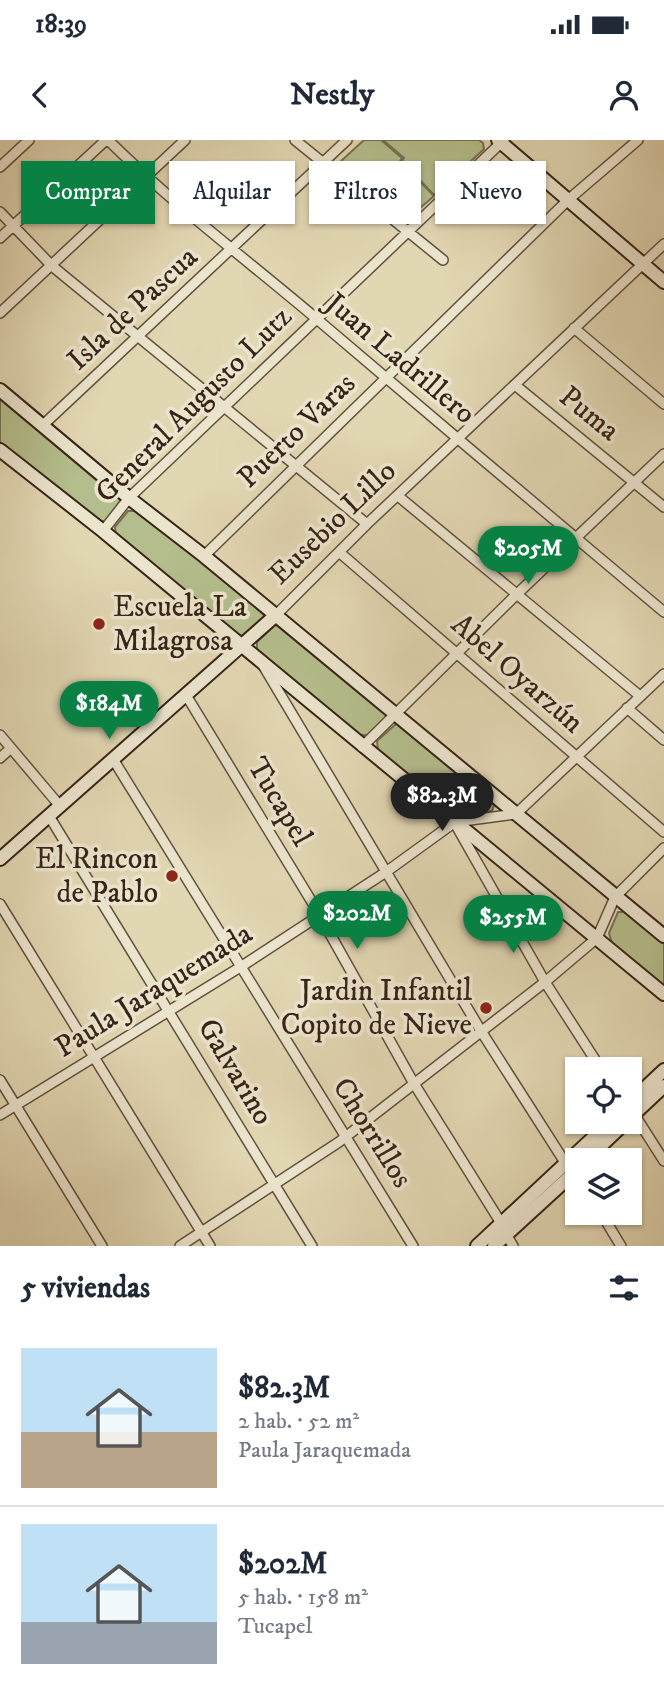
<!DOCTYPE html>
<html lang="es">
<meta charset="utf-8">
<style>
:root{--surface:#fff;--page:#f6f6f7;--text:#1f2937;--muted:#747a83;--line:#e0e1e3;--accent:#0b8043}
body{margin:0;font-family:"IM FELL DW Pica",serif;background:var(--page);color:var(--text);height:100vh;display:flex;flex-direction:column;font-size:26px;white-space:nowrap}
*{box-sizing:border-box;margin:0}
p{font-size:23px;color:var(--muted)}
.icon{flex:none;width:38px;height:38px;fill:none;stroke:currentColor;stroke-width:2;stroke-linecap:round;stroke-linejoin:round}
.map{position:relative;height:1106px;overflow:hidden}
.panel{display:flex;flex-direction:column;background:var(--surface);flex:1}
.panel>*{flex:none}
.guide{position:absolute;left:21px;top:21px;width:623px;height:63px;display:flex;gap:14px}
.buttons{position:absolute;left:565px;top:917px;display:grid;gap:14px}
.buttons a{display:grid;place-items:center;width:77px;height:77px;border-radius:0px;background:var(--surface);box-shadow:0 2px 5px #0004;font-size:35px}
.price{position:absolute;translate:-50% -60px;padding:0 16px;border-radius:24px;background:var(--accent);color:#fff;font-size:23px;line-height:46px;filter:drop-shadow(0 2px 4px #0008)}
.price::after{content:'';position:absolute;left:50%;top:42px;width:21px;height:16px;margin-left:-10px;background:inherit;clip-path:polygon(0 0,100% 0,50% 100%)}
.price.active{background:#222;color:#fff}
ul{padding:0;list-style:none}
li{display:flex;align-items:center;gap:21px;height:175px;padding:0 21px}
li+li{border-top:2px solid var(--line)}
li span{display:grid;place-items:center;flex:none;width:196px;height:140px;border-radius:0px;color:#555}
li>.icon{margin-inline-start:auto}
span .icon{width:84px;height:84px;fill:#fffc;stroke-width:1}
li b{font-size:30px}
h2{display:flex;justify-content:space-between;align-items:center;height:84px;padding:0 21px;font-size:30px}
.pill{padding:0 24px;border-radius:0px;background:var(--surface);box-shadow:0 2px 5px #0004;font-size:24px;line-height:63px}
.pill.active{background:var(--accent);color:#fff}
.status{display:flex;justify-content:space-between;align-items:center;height:49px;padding:0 35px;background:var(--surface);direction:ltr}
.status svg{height:19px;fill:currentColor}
header{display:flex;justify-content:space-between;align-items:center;height:91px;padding:0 21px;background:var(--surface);font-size:32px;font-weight:800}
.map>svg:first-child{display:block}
.green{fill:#b4be8c;stroke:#767152;stroke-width:2}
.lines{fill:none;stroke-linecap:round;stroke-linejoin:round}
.street-casing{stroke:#62513e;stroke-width:12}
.secondary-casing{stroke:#372417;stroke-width:16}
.street{stroke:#ece5ce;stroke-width:9}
.secondary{stroke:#ece5ce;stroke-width:12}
.poi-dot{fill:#8f2418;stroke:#ece5ce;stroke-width:2.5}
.labels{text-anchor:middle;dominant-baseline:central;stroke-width:7;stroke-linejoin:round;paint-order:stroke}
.street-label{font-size:30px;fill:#372417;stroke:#ece5ce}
.poi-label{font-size:30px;fill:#372417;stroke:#ece5ce;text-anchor:end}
</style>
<div class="status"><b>18:39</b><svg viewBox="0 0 49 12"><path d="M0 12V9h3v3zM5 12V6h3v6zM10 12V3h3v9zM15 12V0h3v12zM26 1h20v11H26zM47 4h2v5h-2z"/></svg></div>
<header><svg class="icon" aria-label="back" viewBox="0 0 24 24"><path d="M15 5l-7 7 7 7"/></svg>Nestly<svg class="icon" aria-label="person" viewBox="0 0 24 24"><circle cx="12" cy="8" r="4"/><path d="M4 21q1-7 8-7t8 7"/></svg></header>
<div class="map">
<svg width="664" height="1106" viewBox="0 0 664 1106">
<rect width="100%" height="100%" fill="#e2d7b3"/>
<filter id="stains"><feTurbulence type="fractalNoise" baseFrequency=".00286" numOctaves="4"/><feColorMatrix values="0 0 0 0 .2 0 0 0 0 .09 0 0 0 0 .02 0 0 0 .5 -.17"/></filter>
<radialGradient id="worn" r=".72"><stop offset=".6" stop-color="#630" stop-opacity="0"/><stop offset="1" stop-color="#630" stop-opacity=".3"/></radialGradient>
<path class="green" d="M364,0H381L402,18L400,21L434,56L404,82L339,29L341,21Z
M383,0H479L483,3L484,9L434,55L402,21L404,18Z
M0,258L119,354L121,362L105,381H98L0,302Z
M128,371H136L263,469L264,477L246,496L238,495L116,396L115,387Z
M275,485L284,487L387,572L385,579L368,595H360L257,509V502Z
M396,584H404L495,662L492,671L461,676L453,673L378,610L377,601Z
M618,772H627L664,801V846L612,804L609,793Z"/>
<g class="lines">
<g class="street-casing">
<path id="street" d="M108,0C174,65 247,120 318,180C433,278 548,375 664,472
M295,0L443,120
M0,27L29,0
M0,72L52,126L367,384
M0,98L106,0
M0,173L185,0
M574,188L664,264
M515,245L664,367
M43,285L347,0
M398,356L640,556
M103,391L129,358L504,0
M339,412L664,692
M204,416L568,60L638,0
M276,475L367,384L664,104
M264,527L481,891L566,1024
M186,555L315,767L413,942L501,1083
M627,568L664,600
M0,595L60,666
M362,607L516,455L664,314
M0,618L11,608
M113,619L413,1106
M49,676L312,1106
M457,687L545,842L601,929
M0,764L210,1106
M0,940L102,1106
M634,974L664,1021
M0,975L242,826L386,732L455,682L516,674L664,534
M601,1073L621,1106
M506,1094L513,1106
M180,1106L339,1002L545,842L597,798L615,757L664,708"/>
</g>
<g class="secondary-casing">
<path id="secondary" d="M498,0L664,142
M0,250L129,358L204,416L664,796
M0,310L103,391L664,854
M0,719L276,475
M630,962L664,930
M630,978L664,946
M586,1020L626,982
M477,1106L610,982
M494,1106L578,1029"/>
</g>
<use href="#street" class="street"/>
<use href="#secondary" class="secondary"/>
</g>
<g class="poi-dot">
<circle cx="99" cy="484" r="7"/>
<circle cx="172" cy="736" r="7"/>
<circle cx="486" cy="868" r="7"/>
</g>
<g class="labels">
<g class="street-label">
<text transform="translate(133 169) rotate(-43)">Isla de Pascua</text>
<text transform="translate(400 219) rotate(40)">Juan Ladrillero</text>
<text transform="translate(194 265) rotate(-45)">General Augusto Lutz</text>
<text transform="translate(589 274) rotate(39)">Puma</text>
<text transform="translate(297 291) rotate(-44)">Puerto Varas</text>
<text transform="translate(333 383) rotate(-44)">Eusebio Lillo</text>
<text transform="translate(517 534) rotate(41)">Abel Oyarzún</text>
<text transform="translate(279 662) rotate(59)">Tucapel</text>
<text transform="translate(154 851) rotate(-32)">Paula Jaraquemada</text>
<text transform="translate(235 932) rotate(59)">Galvarino</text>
<text transform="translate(372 993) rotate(58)">Chorrillos</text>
</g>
<g class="poi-label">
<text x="113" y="467" text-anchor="start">Escuela La<tspan x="113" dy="34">Milagrosa</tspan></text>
<text x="158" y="719">El Rincon<tspan x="158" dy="34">de Pablo</tspan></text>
<text x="472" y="851">Jardin Infantil<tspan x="472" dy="34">Copito de Nieve</tspan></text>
</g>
</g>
<rect width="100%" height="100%" filter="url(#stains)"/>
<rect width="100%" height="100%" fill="url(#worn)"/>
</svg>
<div class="buttons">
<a><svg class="icon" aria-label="locate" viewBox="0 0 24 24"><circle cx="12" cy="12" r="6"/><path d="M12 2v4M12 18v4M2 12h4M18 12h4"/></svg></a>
<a><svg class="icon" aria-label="layers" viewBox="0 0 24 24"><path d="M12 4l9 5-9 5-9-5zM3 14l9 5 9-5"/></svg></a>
</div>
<b class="price" style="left:528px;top:446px">$205M</b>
<b class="price" style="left:109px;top:601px">$184M</b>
<b class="price active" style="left:442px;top:693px">$82.3M</b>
<b class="price" style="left:357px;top:811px">$202M</b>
<b class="price" style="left:513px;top:815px">$255M</b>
<div class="guide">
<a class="pill active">Comprar</a>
<a class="pill">Alquilar</a>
<a class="pill">Filtros</a>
<a class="pill">Nuevo</a>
</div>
</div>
<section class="panel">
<h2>5 viviendas<svg class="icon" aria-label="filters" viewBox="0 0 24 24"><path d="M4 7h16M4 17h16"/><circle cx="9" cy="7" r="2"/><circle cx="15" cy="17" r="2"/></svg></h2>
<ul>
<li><span style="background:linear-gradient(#bfe0f5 60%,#b9a48a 0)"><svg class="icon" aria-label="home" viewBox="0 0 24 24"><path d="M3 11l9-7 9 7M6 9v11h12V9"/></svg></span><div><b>$82.3M</b><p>2 hab. · 52 m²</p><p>Paula Jaraquemada</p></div></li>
<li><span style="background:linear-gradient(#bfe0f5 70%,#9aa5b1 0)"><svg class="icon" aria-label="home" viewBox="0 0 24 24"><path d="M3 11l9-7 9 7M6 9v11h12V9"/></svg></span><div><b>$202M</b><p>5 hab. · 158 m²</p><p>Tucapel</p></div></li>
</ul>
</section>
